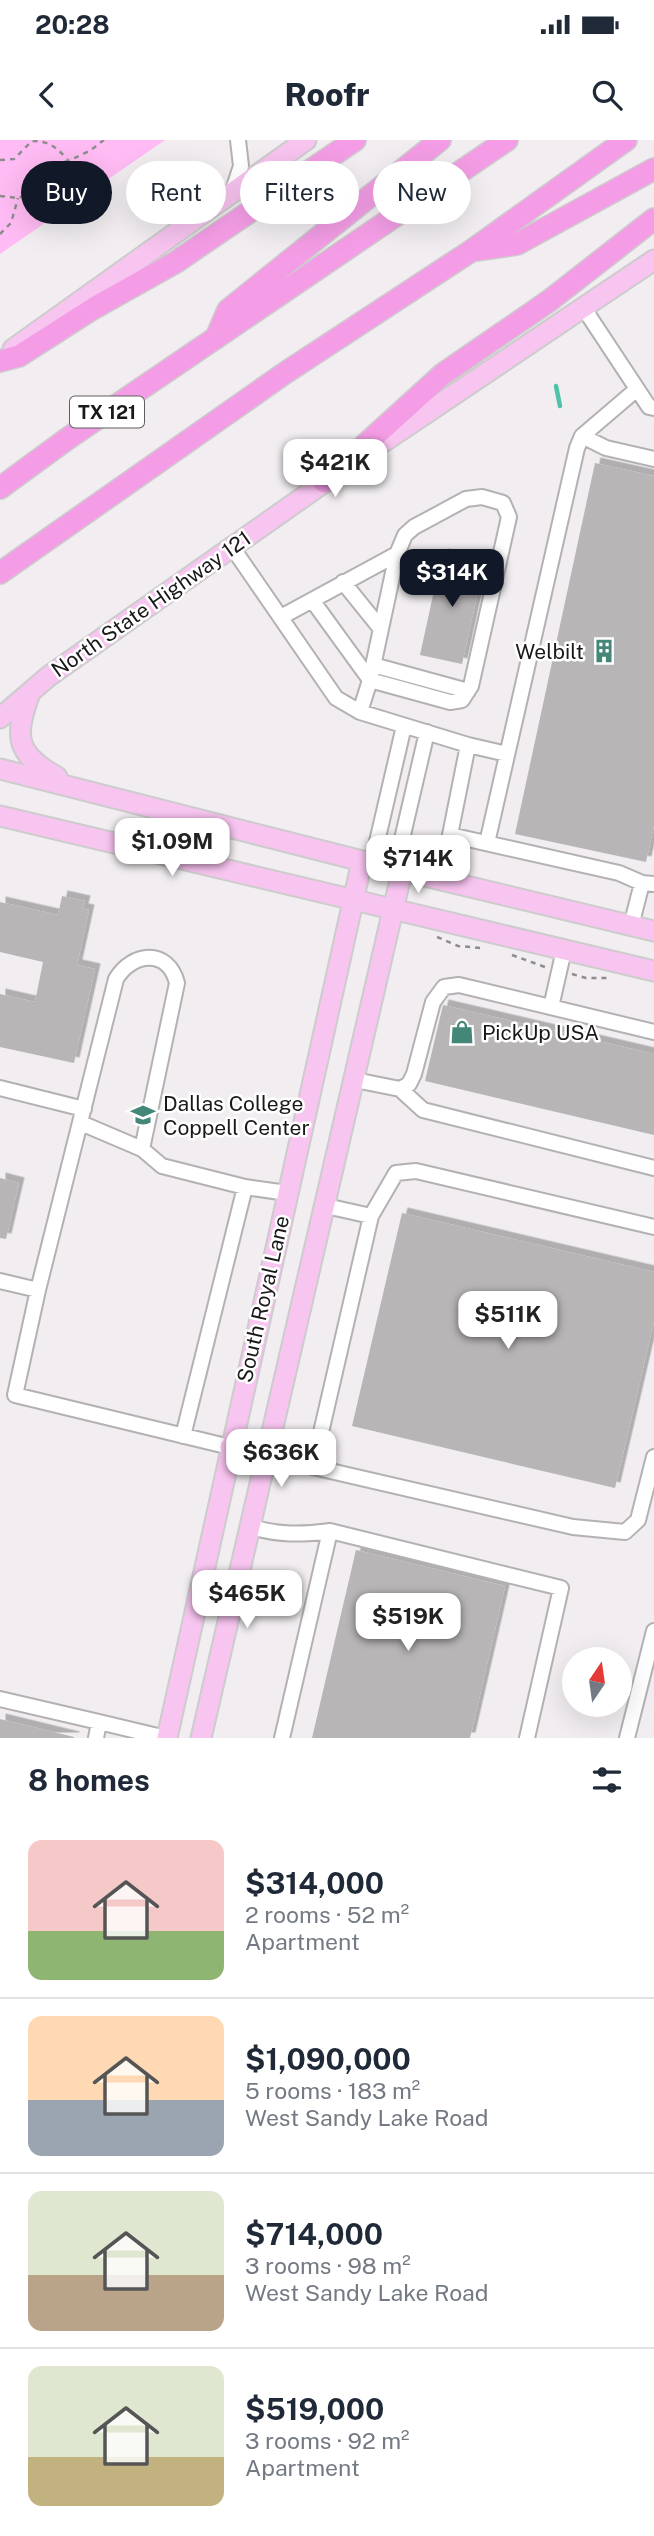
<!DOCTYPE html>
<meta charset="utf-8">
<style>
:root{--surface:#fff;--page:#f6f6f7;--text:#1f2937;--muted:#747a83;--line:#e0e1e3;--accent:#111827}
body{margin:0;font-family:"Public Sans",sans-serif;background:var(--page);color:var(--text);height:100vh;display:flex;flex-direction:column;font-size:26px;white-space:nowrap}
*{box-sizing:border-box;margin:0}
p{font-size:23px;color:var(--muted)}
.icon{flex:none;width:38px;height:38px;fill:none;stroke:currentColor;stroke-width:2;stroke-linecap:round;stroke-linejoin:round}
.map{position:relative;height:1598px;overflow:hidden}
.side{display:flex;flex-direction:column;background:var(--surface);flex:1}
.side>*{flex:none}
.top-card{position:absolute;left:21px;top:21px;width:612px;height:63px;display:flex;gap:14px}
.needle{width:46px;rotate:13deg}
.tools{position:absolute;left:562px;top:1507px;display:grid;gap:14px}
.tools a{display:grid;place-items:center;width:70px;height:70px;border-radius:50%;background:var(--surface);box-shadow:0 7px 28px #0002;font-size:35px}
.price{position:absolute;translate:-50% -60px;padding:0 16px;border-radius:14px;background:#fff;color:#222;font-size:23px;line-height:46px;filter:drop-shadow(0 2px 4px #0008)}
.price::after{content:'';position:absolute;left:50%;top:42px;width:21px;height:16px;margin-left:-10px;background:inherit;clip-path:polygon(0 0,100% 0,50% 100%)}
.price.current{background:var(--accent);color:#fff}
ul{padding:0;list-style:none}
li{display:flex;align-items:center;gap:21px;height:175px;padding:0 28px}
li+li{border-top:2px solid var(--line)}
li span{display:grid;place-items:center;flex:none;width:196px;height:140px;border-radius:14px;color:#555}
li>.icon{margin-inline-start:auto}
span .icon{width:84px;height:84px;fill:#fffc;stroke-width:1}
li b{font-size:30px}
h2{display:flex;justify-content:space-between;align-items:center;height:84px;padding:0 28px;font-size:30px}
.chip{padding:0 24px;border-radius:32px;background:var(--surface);box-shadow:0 7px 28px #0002;font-size:24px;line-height:63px}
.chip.current{background:var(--accent);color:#fff}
.status{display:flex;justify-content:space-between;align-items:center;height:49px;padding:0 35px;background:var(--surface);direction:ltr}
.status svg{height:19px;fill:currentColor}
header{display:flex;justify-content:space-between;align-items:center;height:91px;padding:0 28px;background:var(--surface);font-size:32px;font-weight:800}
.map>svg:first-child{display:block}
.green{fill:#ffbbf3}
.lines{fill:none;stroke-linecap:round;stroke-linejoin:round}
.stream{stroke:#4fc2aa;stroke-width:4.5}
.building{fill:#b8b5b7;filter:url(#shadow)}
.minor-casing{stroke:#b4b1b3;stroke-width:18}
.major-casing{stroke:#cdcccd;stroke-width:23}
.highway-casing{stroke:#cdcccd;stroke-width:24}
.path{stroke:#8f8c8e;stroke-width:2.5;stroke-dasharray:5 5;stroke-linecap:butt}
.minor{stroke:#fff;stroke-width:14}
.major{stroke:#f8c4f0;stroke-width:19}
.highway{stroke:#f49de6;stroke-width:21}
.labels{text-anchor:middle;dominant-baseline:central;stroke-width:5;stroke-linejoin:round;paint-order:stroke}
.shield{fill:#fff;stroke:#5f5e5f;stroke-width:2}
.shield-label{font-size:19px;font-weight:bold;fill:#1a191a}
.street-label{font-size:21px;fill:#1a191a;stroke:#fff}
.poi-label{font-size:21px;fill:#1a191a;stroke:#fff;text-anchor:start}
</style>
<div class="status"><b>20:28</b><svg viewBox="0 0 49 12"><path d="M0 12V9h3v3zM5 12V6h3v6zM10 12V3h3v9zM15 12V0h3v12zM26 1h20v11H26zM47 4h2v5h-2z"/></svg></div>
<header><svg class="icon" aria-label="back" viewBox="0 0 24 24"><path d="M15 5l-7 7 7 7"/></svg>Roofr<svg class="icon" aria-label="search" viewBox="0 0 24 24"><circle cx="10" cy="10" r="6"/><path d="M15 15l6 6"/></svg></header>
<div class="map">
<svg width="654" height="1598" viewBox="0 0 654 1598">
<defs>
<filter id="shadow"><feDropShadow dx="5.5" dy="-5.5" stdDeviation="0" flood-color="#0004"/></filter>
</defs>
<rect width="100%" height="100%" fill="#f1edf0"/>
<path class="green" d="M0,0H165L0,114Z"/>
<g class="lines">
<path class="stream" d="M556,246L560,266"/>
</g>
<path class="building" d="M595,323L654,336V685L646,722L515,694Z
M442,414L484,423L462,524L420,515Z
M62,756L85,761L83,769L89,770L77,825L95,829L74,923L0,907V854L35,862L43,822L0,812V762L58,775Z
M443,865L654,914V995L425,941Z
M0,1038L19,1043L6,1099L0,1098Z
M402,1073L654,1132V1181L615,1348L352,1286Z
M356,1410L505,1446L470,1598H312Z
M0,1579L74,1597V1598H0Z"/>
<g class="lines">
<g class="minor-casing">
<path id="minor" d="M232,53L241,26L238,0
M583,167L649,267L654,268
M582,296L606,308L654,319
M232,407L336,558L360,572L468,605L450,695L619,733L642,743
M343,442L381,489
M312,460L370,540
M281,477L397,414L405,395L414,387L466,359L482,357L503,363L509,377L471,546L462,560L450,562L370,540L360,572
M373,525L468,551
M370,540L397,414
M468,605L507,614
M487,703L577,308L582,296L637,249
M372,723L404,586
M395,729L427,592
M631,786L642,743L654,744
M551,867L564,810
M355,940L400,949L423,970L654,1028
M0,948L84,969
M400,949L409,944L414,934L433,862L444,847L459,845L654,892
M81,983L142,1009L162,1026L245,1047L287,1053
M142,1009L177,843C168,808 132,812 116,839L38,1150L15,1255L230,1307
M371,1076L396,1033L416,1031L654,1087
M0,1141L38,1150
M183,1296L245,1047
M268,1316L313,1327L371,1076L326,1066
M313,1327L573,1387L625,1392L638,1380L654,1317
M251,1387C279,1395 301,1395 330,1391
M0,1559L99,1582L96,1598
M99,1582L166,1598
M282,1598L330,1391L561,1448L527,1598
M627,1598L654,1491"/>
</g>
<g class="major-casing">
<path id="major" d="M13,209L306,0
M364,315L654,120
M30,553C14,597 15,613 57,637
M0,578L49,536L336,334
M0,629L362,721L654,791
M0,676L654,831
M230,1307L268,1316
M167,1598L362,721
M201,1598L402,731"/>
</g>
<g class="highway-casing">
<path id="highway" d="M477,110L517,104L654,29
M216,198L228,170L440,0
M0,221L19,216L94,168L176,122L355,0
M324,342L443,234L549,161L654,79
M0,348L67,299L507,0
M0,433L285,233L471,111L626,0"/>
</g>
<path class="path" d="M0,20L14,19L32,1C49,1 56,7 67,19
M0,56L18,58L37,51C53,20 58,27 85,13C92,10 98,4 104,0
M0,94L11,83L18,58
M437,797L458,806L481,808
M512,815L545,827
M572,834L586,838H610"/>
<use href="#minor" class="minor"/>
<use href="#major" class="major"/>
<use href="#highway" class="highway"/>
</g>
<defs>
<g id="building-bare" transform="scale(1.89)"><path d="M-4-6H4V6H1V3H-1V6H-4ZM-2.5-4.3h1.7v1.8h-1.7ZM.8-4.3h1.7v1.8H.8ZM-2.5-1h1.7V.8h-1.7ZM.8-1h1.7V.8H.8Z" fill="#448778" stroke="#fff" stroke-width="2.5" paint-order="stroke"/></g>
<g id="shop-bare" transform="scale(1.89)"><path d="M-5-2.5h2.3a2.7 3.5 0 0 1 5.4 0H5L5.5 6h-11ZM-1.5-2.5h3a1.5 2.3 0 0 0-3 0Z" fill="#448778" stroke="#fff" stroke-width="2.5" paint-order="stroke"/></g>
<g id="university-bare" transform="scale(1.89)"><path d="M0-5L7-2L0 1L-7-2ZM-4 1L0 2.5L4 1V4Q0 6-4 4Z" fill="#448778" stroke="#fff" stroke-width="2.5" paint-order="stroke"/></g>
</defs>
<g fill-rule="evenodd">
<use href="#building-bare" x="604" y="511"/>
<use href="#shop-bare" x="462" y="892"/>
<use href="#university-bare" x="143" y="975"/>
</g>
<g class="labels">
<rect class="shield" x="70" y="256.5" width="74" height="31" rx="5"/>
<g class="shield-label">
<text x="107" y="272">TX 121</text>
</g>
<g class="street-label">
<text transform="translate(151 464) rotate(-35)">North State Highway 121</text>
<text transform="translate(263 1159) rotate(-77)">South Royal Lane</text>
</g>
<g class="poi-label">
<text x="584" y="511" text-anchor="end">Welbilt</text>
<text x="482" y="892">PickUp USA</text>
<text x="163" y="963">Dallas College<tspan x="163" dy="24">Coppell Center</tspan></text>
</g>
</g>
</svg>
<div class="tools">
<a><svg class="needle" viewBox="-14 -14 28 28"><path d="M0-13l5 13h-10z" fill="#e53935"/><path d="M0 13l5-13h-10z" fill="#747a83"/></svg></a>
</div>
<b class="price" style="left:335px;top:359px">$421K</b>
<b class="price current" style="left:452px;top:469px">$314K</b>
<b class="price" style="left:172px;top:738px">$1.09M</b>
<b class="price" style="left:418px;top:755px">$714K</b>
<b class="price" style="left:508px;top:1211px">$511K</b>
<b class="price" style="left:281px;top:1349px">$636K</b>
<b class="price" style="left:247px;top:1490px">$465K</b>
<b class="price" style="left:408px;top:1513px">$519K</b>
<div class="top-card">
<a class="chip current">Buy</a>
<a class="chip">Rent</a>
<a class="chip">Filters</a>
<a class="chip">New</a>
</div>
</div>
<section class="side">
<h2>8 homes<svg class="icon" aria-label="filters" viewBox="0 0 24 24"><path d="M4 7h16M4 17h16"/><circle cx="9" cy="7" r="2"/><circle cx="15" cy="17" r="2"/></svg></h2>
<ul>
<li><span style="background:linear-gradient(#f6c9c9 65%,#8fb573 0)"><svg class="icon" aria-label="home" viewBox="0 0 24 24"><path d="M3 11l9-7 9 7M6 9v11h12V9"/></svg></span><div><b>$314,000</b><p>2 rooms · 52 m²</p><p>Apartment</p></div></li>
<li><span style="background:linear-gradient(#ffd9b3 60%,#9aa5b1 0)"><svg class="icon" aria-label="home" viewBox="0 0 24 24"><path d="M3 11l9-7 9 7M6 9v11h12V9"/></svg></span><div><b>$1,090,000</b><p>5 rooms · 183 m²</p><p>West Sandy Lake Road</p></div></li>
<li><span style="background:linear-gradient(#dfe7d0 60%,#b9a48a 0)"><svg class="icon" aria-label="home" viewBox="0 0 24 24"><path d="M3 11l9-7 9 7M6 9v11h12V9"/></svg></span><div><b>$714,000</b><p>3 rooms · 98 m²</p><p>West Sandy Lake Road</p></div></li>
<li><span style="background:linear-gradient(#dfe7d0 65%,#c2b280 0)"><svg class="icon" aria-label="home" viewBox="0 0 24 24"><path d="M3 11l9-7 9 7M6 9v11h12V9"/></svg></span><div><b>$519,000</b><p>3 rooms · 92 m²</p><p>Apartment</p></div></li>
</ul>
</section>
